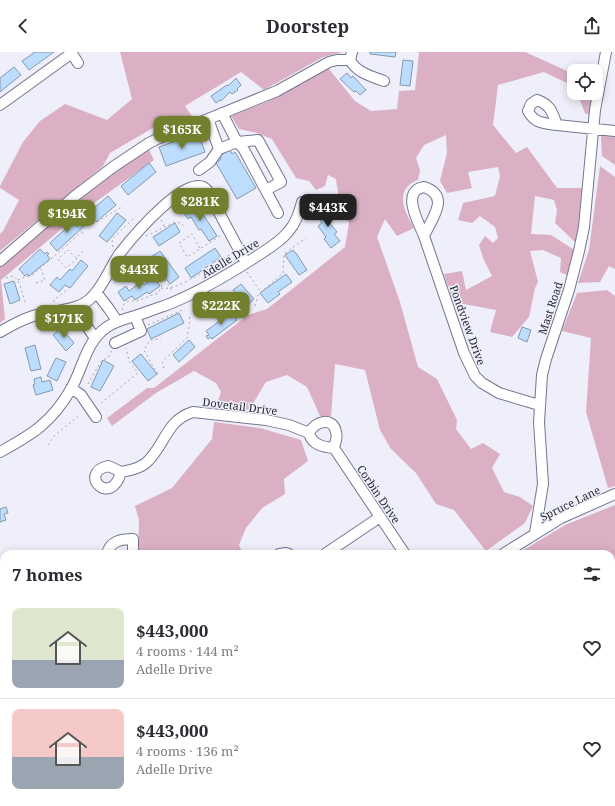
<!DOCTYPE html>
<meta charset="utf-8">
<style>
:root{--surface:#fff;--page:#f7f7f7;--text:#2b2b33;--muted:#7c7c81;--line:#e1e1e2;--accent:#72802e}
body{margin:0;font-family:"Noto Serif",serif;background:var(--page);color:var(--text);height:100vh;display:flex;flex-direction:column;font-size:15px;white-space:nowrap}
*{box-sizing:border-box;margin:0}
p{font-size:13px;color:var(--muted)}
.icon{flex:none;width:22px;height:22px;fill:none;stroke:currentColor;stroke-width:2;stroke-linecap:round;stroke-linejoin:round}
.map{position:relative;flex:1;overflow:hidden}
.side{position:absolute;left:0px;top:498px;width:615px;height:256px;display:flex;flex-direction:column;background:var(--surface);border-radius:12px 12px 0 0;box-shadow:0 2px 10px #0003}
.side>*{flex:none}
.tools{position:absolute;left:567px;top:12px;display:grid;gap:8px}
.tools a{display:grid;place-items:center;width:36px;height:36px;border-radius:8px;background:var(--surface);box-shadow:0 2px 10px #0003;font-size:20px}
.price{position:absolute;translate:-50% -34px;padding:0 9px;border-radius:8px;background:var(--accent);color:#fff;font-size:13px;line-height:26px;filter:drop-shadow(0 1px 2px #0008)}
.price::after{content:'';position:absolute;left:50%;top:24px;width:12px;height:9px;margin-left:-6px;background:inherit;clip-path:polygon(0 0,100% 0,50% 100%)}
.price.on{background:#222;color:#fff}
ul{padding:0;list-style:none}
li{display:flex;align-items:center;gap:12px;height:100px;padding:0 12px}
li+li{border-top:1px solid var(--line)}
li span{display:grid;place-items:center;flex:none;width:112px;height:80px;border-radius:8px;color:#555}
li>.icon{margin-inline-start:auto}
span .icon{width:48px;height:48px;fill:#fffc;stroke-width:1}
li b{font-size:17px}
h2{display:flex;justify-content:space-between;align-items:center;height:48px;padding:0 12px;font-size:17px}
header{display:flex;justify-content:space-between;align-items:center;height:52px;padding:0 12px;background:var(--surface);font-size:18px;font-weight:700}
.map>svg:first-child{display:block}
.green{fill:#dbb0c4}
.building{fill:#bdddfe;stroke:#8498ad}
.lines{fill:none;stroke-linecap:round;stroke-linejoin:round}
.minor-casing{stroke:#757690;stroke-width:12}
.major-casing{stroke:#7b568e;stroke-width:15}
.path{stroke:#a4a5b0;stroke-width:1;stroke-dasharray:2 3;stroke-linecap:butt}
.minor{stroke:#fff;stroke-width:10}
.major{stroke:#caa8d9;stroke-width:13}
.labels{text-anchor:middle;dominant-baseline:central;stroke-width:3;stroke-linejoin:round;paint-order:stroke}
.street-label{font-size:11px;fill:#292a34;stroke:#eeeffa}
</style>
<header><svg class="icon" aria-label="back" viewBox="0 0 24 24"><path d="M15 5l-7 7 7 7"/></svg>Doorstep<svg class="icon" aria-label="share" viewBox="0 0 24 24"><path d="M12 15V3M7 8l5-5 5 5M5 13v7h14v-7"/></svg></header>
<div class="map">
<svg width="615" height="754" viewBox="0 0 615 754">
<rect width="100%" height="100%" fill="#eeeffa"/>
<path class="green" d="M120,0H344L323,5L264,38L241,20L185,54L193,66L162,79L158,73L110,101L103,114L0,199V182L3,179L19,148L0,136V134L23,90L40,69L65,52L107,68L132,47Z
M417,0H525L574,22V39L567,31L544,20L498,33L493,73L516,101L527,95L557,136H583L578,193L555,171L557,158L554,148L535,144L531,182L551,183L576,199L569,224L560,220L561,206L543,198L530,199L538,230L535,236L529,265L512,285L490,280L496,258L453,250L444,222L462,219L466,238L492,224L483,206L479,193L485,184L493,191L498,186L495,175L480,164L472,171L458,168L463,151L495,144L500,124L498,115L468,120L472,136L447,141L440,129L447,101L446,83L424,93L416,106L420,118L418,128C415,129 411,131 409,133C396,146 407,163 414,176L397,184L385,167L377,185L400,250L418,315L437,327L457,368L456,377L471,397L483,391L500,402L492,416L504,440L520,445L533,454L525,471L486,499L454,458L436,452L416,421L391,397L380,378L365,318L335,312L331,364H320L307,335L287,323L266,330L249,358L216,355L221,340L216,331L194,319L156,341L112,374L107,366L147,336H154L248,263L267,257L345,195L349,171L339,147L336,127L328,123L325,134L316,138L309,129L296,126L272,87L257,81L239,77L231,64L269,49L328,16L355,49L371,59L397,57L399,39L415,38L419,1Z
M575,41H594L590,63L585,61L579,46Z
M601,83L615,85V113L602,104Z
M148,96L154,108L83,159L1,228L5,267L0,271V215L71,154Z
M600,114L615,125V217L609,214L600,230L578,231L589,198Z
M607,238L615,244V434L608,436L586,360L591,286L562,279L577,241Z
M214,370L260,376L301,388L308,409L284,427L285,442L262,456L246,476L239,493L243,502H138L139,468L135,454L172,436L212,387Z
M615,453V545L611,542V502H517L565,473Z
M4,704V750H20L21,754H1L0,752V705Z"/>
<path class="building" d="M35,0H54L29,18L22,9Z
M370,0H396L395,5L370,2Z
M403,8L413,9L410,34L400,33Z
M14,15L21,23L0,40V26Z
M347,21L351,26L353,24L366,38L360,43L356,39L354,40L340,27Z
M236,26L241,33L237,37L238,38L232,42L230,40L221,49L220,48L216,51L211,44L227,33L228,34Z
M198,81L205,100L166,114L159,95Z
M230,98L232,102L235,100L256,136L237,147L216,111L221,107L219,104Z
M149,111L156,120L128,143L121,134Z
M108,144L116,153L96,170L93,167L90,168L86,163Z
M192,152L197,161L201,159L217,184L209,189L201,177L199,178L191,165L188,167L182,158Z
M325,156L331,165L327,168L337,180L334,182L340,189L331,196L324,187L326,185L318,174L322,171L316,163Z
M117,161L126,168L107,190L99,184Z
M77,166L84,174L57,199L50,191Z
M175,171L180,180L159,194L153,185Z
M215,196L221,205L191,226L185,216Z
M40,197L45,202L47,200L49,202L47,203L50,207L29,224L27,222L25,224L19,217Z
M293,198L295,201H296L307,218L299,223L285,203Z
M160,199L179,225L170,232L151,205Z
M81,208L88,214L70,236L65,233L59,240L50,233L57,225L60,228L70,217L72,219Z
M286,222L292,230L278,240L280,242L268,251L260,241Z
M154,226L160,234L149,242L147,240L135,248L132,244L124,249L118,240L126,234L129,239L141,230L144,233Z
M14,229L20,248L10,252L4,232Z
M241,232L254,247L246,254L233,238Z
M232,260L237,268L212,287L211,285L208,287L206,284L209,283L206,279Z
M179,261L184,271L151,287L147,277Z
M522,275L531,278L527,290L518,286Z
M61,276L74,291L66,299L53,283Z
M189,288L195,295L179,310L173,303Z
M35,293L41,317L31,319L25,296Z
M141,302L157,322L148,329L132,309Z
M56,306L66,310L57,329L47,324Z
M103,308L114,314L100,339L91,335Z
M41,325L42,330L50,328L53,338L36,343L33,333L35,332L34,327Z
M6,455L8,461L4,462L6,468L0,470V457Z
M3,653L4,672L1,673L0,654Z
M144,750H163L156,754H136Z"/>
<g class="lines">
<g class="minor-casing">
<path id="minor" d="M71,0L78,11
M352,0L350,8C357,21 371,24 384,29
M537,48C551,53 552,60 557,73C544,71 535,72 528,59L531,52Z
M0,53L72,1
M222,61L237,90L243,96L278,161
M208,67L219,97L237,90L258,88L281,130L266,138
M557,73L615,79
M199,118L210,110L219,97
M424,135C451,144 432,166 424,184C419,171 400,139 424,135Z
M424,184L464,301L475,324L482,331L499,341L539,353
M0,209L75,144L113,115L149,91L159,86L181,78L277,39L329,10L337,8H350
M96,240L109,257L117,269
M74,256L95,286
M0,280C10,274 21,268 33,264C52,258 78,260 92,245C104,233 110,215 120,201C131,187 189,117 207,138L246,211
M115,291L141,279L135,264
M71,336L81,343L96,365
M334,396C323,395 312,393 309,381C315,369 333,364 336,380C338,385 335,391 334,396L405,502
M0,400C33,382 52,370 71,337C83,316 86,289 107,275C116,269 125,267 135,264C145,261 154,257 164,254C196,242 226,224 254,206C266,198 279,191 288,180C296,171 299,161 302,150
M108,414L113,416L121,420C111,457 77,421 108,414Z
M121,420C131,418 142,416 149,408C166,390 167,368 193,360L266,368L289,373L309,381
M535,481L543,432L539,370L542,323L546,307L569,238L579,199L584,175L595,58L606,0
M107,502C110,489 121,487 133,487V502
M279,502L286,501L289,502
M325,502L380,465
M503,502L561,466L615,442
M611,577H615
M611,735L615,738
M253,750L254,754
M500,750L504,754
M109,754L115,750
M335,754L341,750
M474,754L482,750"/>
</g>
<g class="major-casing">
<path id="major" d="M0,551L4,564
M64,750L66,754"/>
</g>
<path class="path" d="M161,168L164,174
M82,180L85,184
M146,184L175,170L181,171L185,176
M113,195L112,187L133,167
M200,196L192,182L179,191L187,205L222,183
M76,206L68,198L58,207L66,216L77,207L76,206L83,199
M151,207L173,240
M120,215L127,221
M247,220L260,239
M6,226L13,224L18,228L26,252
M18,228L24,225L31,224L67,193L87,174L97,170L123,154
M36,231L45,228L41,217
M161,236C178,240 216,211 231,202
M54,250V248L68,237
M255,254L258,243L261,240L283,221L284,202L306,186
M122,258L124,252L128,249H137L158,241L162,234L159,228
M148,273L185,257
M164,316L162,311L164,308L187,286L190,269L189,262
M158,322L151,311L144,298L150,288L161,287
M88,332L102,308L108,306L112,298
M101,351L138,321L129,309L126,296
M48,393L55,383L80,363"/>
<use href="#minor" class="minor"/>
<use href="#major" class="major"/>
</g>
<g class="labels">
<g class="street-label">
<text transform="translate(230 206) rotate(-31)">Adelle Drive</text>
<text transform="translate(550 256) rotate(-72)">Mast Road</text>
<text transform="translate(468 273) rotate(70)">Pondview Drive</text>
<text transform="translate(240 354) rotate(7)">Dovetail Drive</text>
<text transform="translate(379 442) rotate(56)">Corbin Drive</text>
<text transform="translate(570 451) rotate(-26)">Spruce Lane</text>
</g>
</g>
</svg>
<div class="tools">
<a><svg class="icon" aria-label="locate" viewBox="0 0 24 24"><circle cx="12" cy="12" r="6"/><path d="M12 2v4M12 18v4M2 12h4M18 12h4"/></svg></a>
</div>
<b class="price" style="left:182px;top:98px">$165K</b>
<b class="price" style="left:200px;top:170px">$281K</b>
<b class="price on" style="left:328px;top:176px">$443K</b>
<b class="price" style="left:67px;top:182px">$194K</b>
<b class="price" style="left:139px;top:238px">$443K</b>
<b class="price" style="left:221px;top:274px">$222K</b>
<b class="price" style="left:64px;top:287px">$171K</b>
<section class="side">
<h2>7 homes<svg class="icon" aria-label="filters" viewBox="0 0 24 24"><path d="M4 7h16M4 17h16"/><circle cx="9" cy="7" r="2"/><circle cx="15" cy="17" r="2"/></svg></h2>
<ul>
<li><span style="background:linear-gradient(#dfe7d0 65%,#9aa5b1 0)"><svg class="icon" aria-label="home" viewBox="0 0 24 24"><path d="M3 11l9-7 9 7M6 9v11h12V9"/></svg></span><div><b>$443,000</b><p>4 rooms · 144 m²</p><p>Adelle Drive</p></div><svg class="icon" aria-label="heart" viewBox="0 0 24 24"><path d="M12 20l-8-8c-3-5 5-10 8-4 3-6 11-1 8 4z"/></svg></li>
<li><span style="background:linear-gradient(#f6c9c9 60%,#9aa5b1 0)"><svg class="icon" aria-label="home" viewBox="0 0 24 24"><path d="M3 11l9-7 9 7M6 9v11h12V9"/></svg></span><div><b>$443,000</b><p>4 rooms · 136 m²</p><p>Adelle Drive</p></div><svg class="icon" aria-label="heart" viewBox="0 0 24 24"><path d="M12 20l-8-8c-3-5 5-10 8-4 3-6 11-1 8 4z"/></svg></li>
</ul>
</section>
</div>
